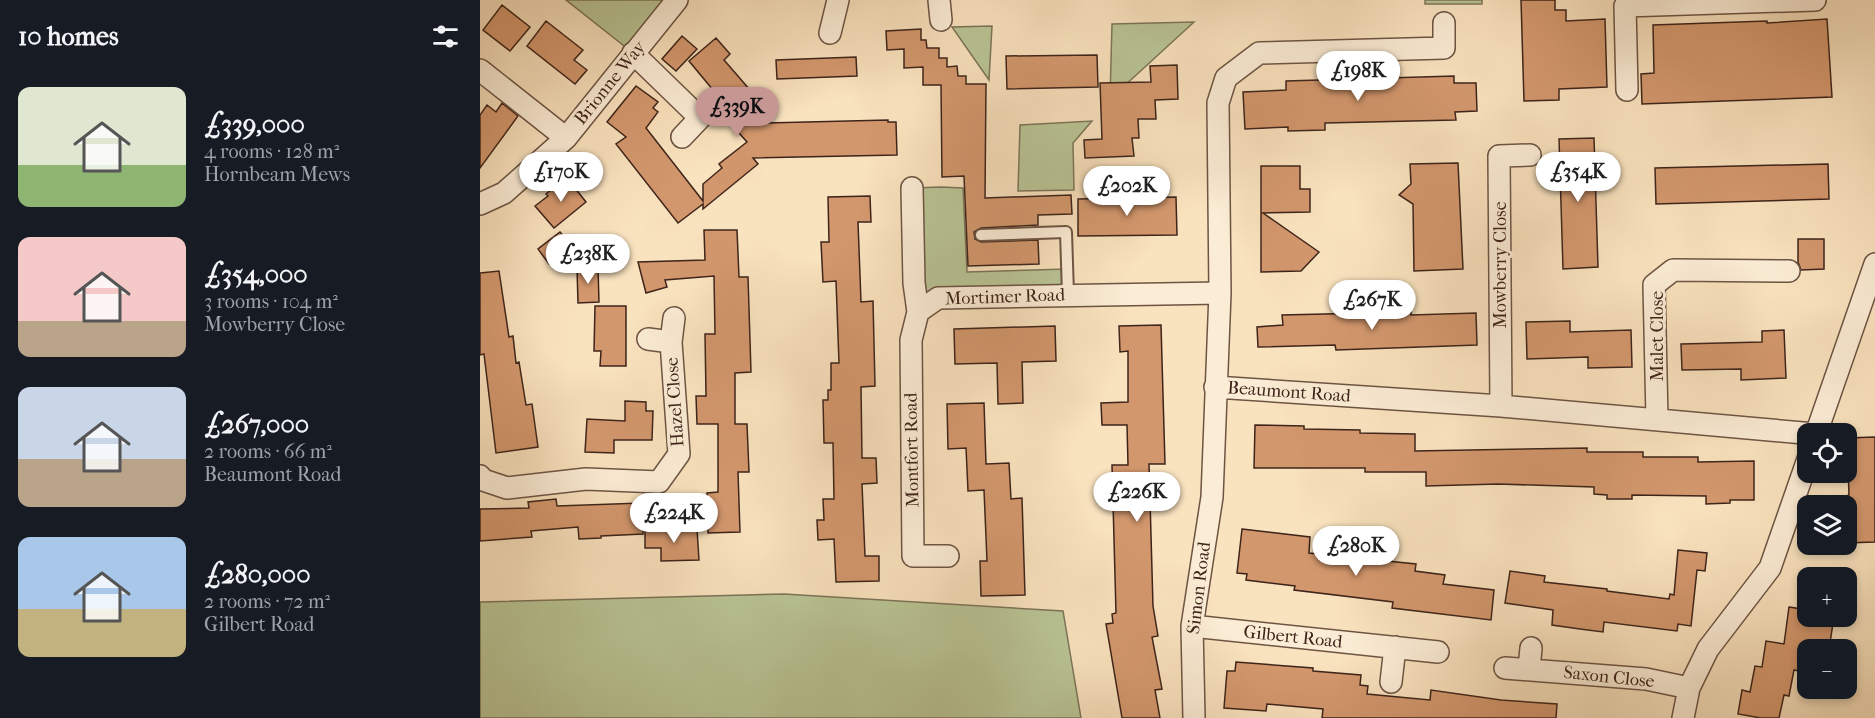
<!DOCTYPE html>
<meta charset="utf-8">
<style>
:root{--surface:#171b24;--page:#242831;--text:#f1f3f6;--muted:#9ea1a6;--accent:#c59692}
body{margin:0;font-family:"IM FELL French Canon",serif;background:var(--page);color:var(--text);height:100vh;display:flex;flex-direction:column;font-size:22px;white-space:nowrap}
*{box-sizing:border-box;margin:0}
p{font-size:20px;color:var(--muted)}
.icon{flex:none;width:33px;height:33px;fill:none;stroke:currentColor;stroke-width:2;stroke-linecap:round;stroke-linejoin:round}
.map{position:relative;flex:1;overflow:hidden}
.panel{display:flex;flex-direction:column;background:var(--surface);width:480px}
.panel>*{flex:none}
.buttons{position:absolute;left:1317px;top:423px;display:grid;gap:12px}
.buttons a{display:grid;place-items:center;width:60px;height:60px;border-radius:12px;background:var(--surface);box-shadow:0 3px 9px #0003;font-size:30px}
.price{position:absolute;translate:-50% -51px;padding:0 14px;border-radius:21px;background:#fff;color:#222;font-size:20px;line-height:39px;filter:drop-shadow(0 2px 3px #0008)}
.price::after{content:'';position:absolute;left:50%;top:36px;width:18px;height:14px;margin-left:-9px;background:inherit;clip-path:polygon(0 0,100% 0,50% 100%)}
.price.on{background:var(--accent);color:#111}
ul{padding:0;list-style:none}
li{display:flex;align-items:center;gap:18px;height:150px;padding:0 18px}
li span{display:grid;place-items:center;flex:none;width:168px;height:120px;border-radius:12px;color:#555}
li>.icon{margin-inline-start:auto}
span .icon{width:72px;height:72px;fill:#fffc;stroke-width:1}
li b{font-size:26px}
h2{display:flex;justify-content:space-between;align-items:center;height:72px;padding:0 18px;font-size:26px}
main{display:flex;flex:1;min-height:0}
.map>svg:first-child{display:block}
.green{fill:#b9c495;stroke:#7c7458;stroke-width:1.5}
.building{fill:#d3976d;stroke:#3e241a;stroke-width:1.5}
.lines{fill:none;stroke-linecap:round;stroke-linejoin:round}
.lane-casing{stroke:#6d5443;stroke-width:14}
.street-casing{stroke:#6d5443;stroke-width:24}
.lane{stroke:#fbecd5;stroke-width:10}
.street{stroke:#fbecd5;stroke-width:21}
.labels{text-anchor:middle;dominant-baseline:central;stroke-width:6;stroke-linejoin:round;paint-order:stroke}
.street-label{font-size:18px;fill:#3e241a;stroke:#fbecd5}
</style>
<main>
<section class="panel">
<h2>10 homes<svg class="icon" aria-label="filters" viewBox="0 0 24 24"><path d="M4 7h16M4 17h16"/><circle cx="9" cy="7" r="2"/><circle cx="15" cy="17" r="2"/></svg></h2>
<ul>
<li><span style="background:linear-gradient(#dfe7d0 65%,#8fb573 0)"><svg class="icon" aria-label="home" viewBox="0 0 24 24"><path d="M3 11l9-7 9 7M6 9v11h12V9"/></svg></span><div><b>£339,000</b><p>4 rooms · 128 m²</p><p>Hornbeam Mews</p></div></li>
<li><span style="background:linear-gradient(#f6c9c9 70%,#b9a48a 0)"><svg class="icon" aria-label="home" viewBox="0 0 24 24"><path d="M3 11l9-7 9 7M6 9v11h12V9"/></svg></span><div><b>£354,000</b><p>3 rooms · 104 m²</p><p>Mowberry Close</p></div></li>
<li><span style="background:linear-gradient(#c9d6e8 60%,#b9a48a 0)"><svg class="icon" aria-label="home" viewBox="0 0 24 24"><path d="M3 11l9-7 9 7M6 9v11h12V9"/></svg></span><div><b>£267,000</b><p>2 rooms · 66 m²</p><p>Beaumont Road</p></div></li>
<li><span style="background:linear-gradient(#a9c7e8 60%,#c2b280 0)"><svg class="icon" aria-label="home" viewBox="0 0 24 24"><path d="M3 11l9-7 9 7M6 9v11h12V9"/></svg></span><div><b>£280,000</b><p>2 rooms · 72 m²</p><p>Gilbert Road</p></div></li>
</ul>
</section>
<div class="map">
<svg width="1395" height="718" viewBox="0 0 1395 718">
<rect width="100%" height="100%" fill="#f9e2be"/>
<filter id="stains"><feTurbulence type="fractalNoise" baseFrequency=".00333" numOctaves="4"/><feColorMatrix values="0 0 0 0 .2 0 0 0 0 .09 0 0 0 0 .02 0 0 0 .5 -.17"/></filter>
<radialGradient id="worn" r=".72"><stop offset=".6" stop-color="#630" stop-opacity="0"/><stop offset="1" stop-color="#630" stop-opacity=".3"/></radialGradient>
<path class="green" d="M86,0H197L153,53Z
M945,0H1002V4H945Z
M714,22L630,99L632,24Z
M512,26L509,80L472,27Z
M612,121L593,143L594,190L538,191L540,125Z
M461,187L483,188L487,272L587,269L588,294L458,298L438,312L432,188Z
M304,594L583,611L601,718H0V602Z"/>
<path class="building" d="M1041,0H1075V10H1086V21L1125,19L1127,87L1079,89V100L1044,101Z
M22,5L50,27L30,51L3,30Z
M1347,19L1352,97L1162,104L1161,74L1174,73L1173,25L1287,21V23Z
M66,21L103,50L94,60L107,70L95,84L47,46Z
M441,29V40H446L447,48H459V58H467V67L477,66L478,76H486V84H506L505,198L591,195L592,214L558,215V225L501,228L494,232L495,239L501,242L558,240L559,264L488,266L484,176L462,177L461,85H443V67L424,68V49L407,50L406,31Z
M202,36L217,49L196,71L182,59Z
M236,38L250,54L244,60L270,90L263,96L286,123L408,120V122H416L417,155L273,158L278,164L223,209V204L198,223L136,144L146,137L127,122L156,86L178,102L173,108L178,112L166,128L223,201V184L242,168L239,164L267,142L242,114L248,108L209,61Z
M617,55L618,87L527,89L526,56Z
M376,57L377,76L297,79L296,60Z
M697,65L698,99L675,100L676,119H658L659,138H652L654,156L605,158L604,140L622,139L620,83L671,82L670,66Z
M974,76V83H996L997,111L975,112L976,120L845,123V130L808,131V127L765,129L763,92L806,90V81Z
M22,103L38,116L0,168V115L7,105L16,112Z
M1114,138L1118,267L1083,269L1079,139Z
M978,163L983,269L934,271L933,204L919,195L931,184L930,164Z
M1348,164L1349,199L1176,204L1175,168Z
M781,166H820V189H830V212L783,213L839,252L821,271L781,272Z
M86,177L106,202L74,228L55,206L68,196L66,194Z
M390,196L391,222H378L381,302L393,301L395,386L381,387L382,458H396L397,483L382,484L385,556H399V581L356,582L354,539L338,540L337,520H344L343,499H354L353,443H344L343,400H348V390H351V363H359L356,281L343,282L341,242H349L348,197Z
M696,197L697,235L598,236V199Z
M224,230H257L259,277H268L271,372L255,373V424H267L269,472H258L260,532L228,533L227,493L238,492V424H217L216,396H226L225,334H235L234,276L185,280L187,287L166,293L158,262L225,260Z
M80,232L92,246L69,264L58,249Z
M1318,239H1344V269L1321,270L1318,262Z
M118,267L119,302L98,303L97,268Z
M19,271L29,337L33,336L36,363L39,362L46,405L52,404L58,447L16,453L4,354L0,355V273Z
M115,306H146V366H120L121,351H114Z
M931,312V315L996,313L997,345L856,350L855,345L778,347L777,327L803,325L802,315Z
M1090,321V332L1151,330L1152,367L1108,368V357L1047,359L1046,322Z
M681,325L685,464H669L673,606L678,636L672,637L682,689L675,690L680,718H642L626,624L633,623L632,614L636,613L632,465H648L647,425H622L621,403L648,402V351L640,352L639,326Z
M575,326L576,361L542,362L543,403L518,404L517,363L475,364L474,329Z
M1304,330L1306,378L1261,380V369L1202,370L1201,344L1282,342V331Z
M145,401L166,402V411H173L172,440H134V453L105,452L107,419L145,421Z
M504,403L506,464L529,463L531,499L542,498L545,595L501,596L500,561H507L504,490L488,491L486,448L468,449L467,404Z
M775,425L824,426V429L880,430V433L935,434V451L1107,448V452H1163V457H1218V462L1274,461V500H1250V503L1226,504V496L1152,495V499H1127V495L1114,494V487L1018,484L946,486V472H885V468H774Z
M1395,437V542L1366,543V496L1369,495L1367,438Z
M76,499L77,506L162,503L163,534L121,536V538L99,539L98,527L51,531L52,537L0,541V509L49,508L48,502Z
M217,529L219,560L181,561V548H165V530Z
M762,529L830,537L829,553L936,564L935,571L965,575L963,584L1014,590L1011,620L912,608L913,602L814,590L815,586L766,580L767,574L757,573Z
M1198,550L1227,553L1225,571L1217,570L1211,626L1198,624L1197,631L1124,622L1123,632L1100,629L1072,625L1073,610L1025,603L1030,571L1065,576L1064,582L1127,589V591L1189,599L1190,594L1194,595Z
M1309,607L1328,610V616H1354L1349,650H1328V673L1314,670L1309,696L1304,695L1299,718H1281L1258,714L1262,690L1270,692L1275,666L1282,667L1286,641L1304,644Z
M756,662L833,668V671L881,675L880,685L888,686L887,694L950,700L951,690L1021,700L1077,704L1076,718H842L843,709L787,704L786,711L744,708L747,671H755Z"/>
<g class="lines">
<g class="lane-casing">
<path id="lane" d="M501,235L586,232L588,294"/>
</g>
<g class="street-casing">
<path id="street" d="M459,0L461,20
M350,33L358,0
M153,53L220,118L202,137
M0,70L86,138
M1147,90L1145,6L1335,0
M432,188L434,283L438,312L458,298L740,293
M0,204L24,193L86,138L197,0
M438,312L431,340L433,556H468
M168,339L191,342
M735,387L1021,406L1335,434
M1021,406L1019,156L1050,155
M1177,419L1174,285L1193,270L1309,271
M1336,434L1395,264
M0,476L3,480L27,488L106,479L179,482L199,454L191,342L194,318
M712,626L958,652
M1025,668L1166,679L1209,688
M1049,669L1051,648
M911,682L915,647
M714,718L712,626L732,497L740,293L738,103L746,78L779,53L964,48V23
M1203,718L1209,688L1228,649L1290,568L1328,459"/>
</g>
<use href="#lane" class="lane"/>
<use href="#street" class="street"/>
</g>
<g class="labels">
<g class="street-label">
<text transform="translate(130 83) rotate(-51)">Brionne Way</text>
<text transform="translate(1020 265) rotate(-90)">Mowberry Close</text>
<text transform="translate(525 297) rotate(-2)">Mortimer Road</text>
<text transform="translate(1177 336) rotate(-90)">Malet Close</text>
<text transform="translate(809 392) rotate(4)">Beaumont Road</text>
<text transform="translate(195 402) rotate(-94)">Hazel Close</text>
<text transform="translate(432 450) rotate(-91)">Montfort Road</text>
<text transform="translate(719 588) rotate(-83)">Simon Road</text>
<text transform="translate(813 637) rotate(6)">Gilbert Road</text>
<text transform="translate(1129 677) rotate(6)">Saxon Close</text>
</g>
</g>
<rect width="100%" height="100%" filter="url(#stains)"/>
<rect width="100%" height="100%" fill="url(#worn)"/>
</svg>
<div class="buttons">
<a><svg class="icon" aria-label="locate" viewBox="0 0 24 24"><circle cx="12" cy="12" r="6"/><path d="M12 2v4M12 18v4M2 12h4M18 12h4"/></svg></a>
<a><svg class="icon" aria-label="layers" viewBox="0 0 24 24"><path d="M12 4l9 5-9 5-9-5zM3 14l9 5 9-5"/></svg></a>
<a>+</a>
<a>−</a>
</div>
<b class="price" style="left:878px;top:102px">£198K</b>
<b class="price on" style="left:257px;top:138px">£339K</b>
<b class="price" style="left:81px;top:203px">£170K</b>
<b class="price" style="left:1098px;top:203px">£354K</b>
<b class="price" style="left:647px;top:217px">£202K</b>
<b class="price" style="left:108px;top:285px">£238K</b>
<b class="price" style="left:892px;top:331px">£267K</b>
<b class="price" style="left:657px;top:523px">£226K</b>
<b class="price" style="left:194px;top:544px">£224K</b>
<b class="price" style="left:876px;top:577px">£280K</b>
</div>
</main>
